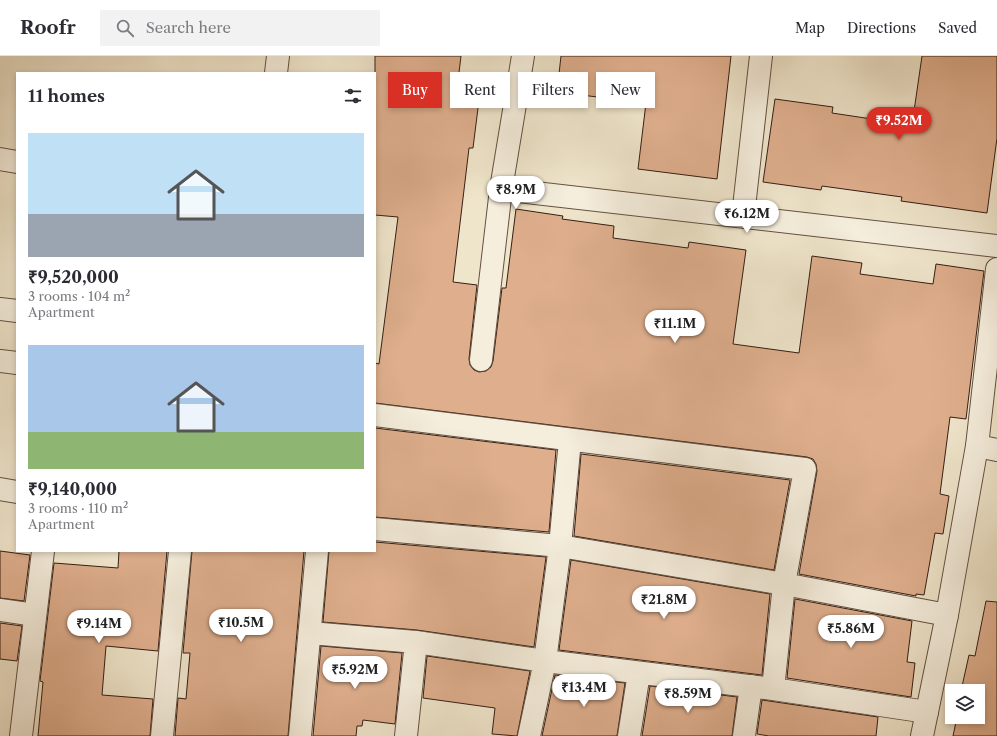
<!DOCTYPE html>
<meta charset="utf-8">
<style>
:root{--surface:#fff;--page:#f2f2f3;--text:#2b2b33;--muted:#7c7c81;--line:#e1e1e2;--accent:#d93025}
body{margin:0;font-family:"Libre Caslon Text",serif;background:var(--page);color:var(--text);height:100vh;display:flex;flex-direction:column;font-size:15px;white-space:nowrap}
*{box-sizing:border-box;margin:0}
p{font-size:13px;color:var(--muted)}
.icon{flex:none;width:22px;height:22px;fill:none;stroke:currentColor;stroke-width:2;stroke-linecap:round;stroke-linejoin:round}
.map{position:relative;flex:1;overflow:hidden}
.sheet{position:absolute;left:16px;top:16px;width:360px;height:480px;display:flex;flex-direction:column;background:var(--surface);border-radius:0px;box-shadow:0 2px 6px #0003}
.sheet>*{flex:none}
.banner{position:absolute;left:388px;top:16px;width:380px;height:36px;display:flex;gap:8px}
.tools{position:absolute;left:945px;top:628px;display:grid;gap:8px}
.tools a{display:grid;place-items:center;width:40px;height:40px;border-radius:0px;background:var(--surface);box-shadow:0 2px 6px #0003;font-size:20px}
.price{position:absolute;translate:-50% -34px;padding:0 9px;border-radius:14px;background:#fff;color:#222;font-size:13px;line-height:26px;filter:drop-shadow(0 1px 2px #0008)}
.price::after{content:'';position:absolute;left:50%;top:24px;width:12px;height:9px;margin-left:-6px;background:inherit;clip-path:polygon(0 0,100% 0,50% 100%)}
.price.selected{background:var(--accent);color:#fff}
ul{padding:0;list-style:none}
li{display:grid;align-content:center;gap:8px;height:212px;padding:0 12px}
li span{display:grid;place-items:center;height:124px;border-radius:0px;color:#555}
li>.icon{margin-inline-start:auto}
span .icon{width:72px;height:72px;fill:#fffc;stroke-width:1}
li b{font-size:17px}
h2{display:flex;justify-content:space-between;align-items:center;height:48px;padding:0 12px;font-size:17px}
.pill{padding:0 14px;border-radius:0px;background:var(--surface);box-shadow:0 2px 6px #0003;font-size:14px;line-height:36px}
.pill.selected{background:var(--accent);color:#fff}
header{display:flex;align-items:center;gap:24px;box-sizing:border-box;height:56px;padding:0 20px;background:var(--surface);border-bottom:1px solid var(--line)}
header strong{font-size:19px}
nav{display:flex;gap:22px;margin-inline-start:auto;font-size:14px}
.search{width:280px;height:36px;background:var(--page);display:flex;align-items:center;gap:10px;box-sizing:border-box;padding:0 14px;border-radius:0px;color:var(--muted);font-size:15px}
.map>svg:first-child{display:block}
.building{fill:#deae8d;stroke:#351e13}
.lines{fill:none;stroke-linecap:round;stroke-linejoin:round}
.minor-casing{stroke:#645041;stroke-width:24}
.tertiary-casing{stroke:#645041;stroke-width:24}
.minor{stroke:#f5eedd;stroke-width:22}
.tertiary{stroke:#f5eedd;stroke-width:22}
</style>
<header>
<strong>Roofr</strong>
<div class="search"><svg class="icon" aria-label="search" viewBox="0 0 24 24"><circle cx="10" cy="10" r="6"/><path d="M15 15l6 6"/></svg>Search here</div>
<nav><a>Map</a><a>Directions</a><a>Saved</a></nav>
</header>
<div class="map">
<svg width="997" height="680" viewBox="0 0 997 680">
<rect width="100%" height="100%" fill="#efe5cb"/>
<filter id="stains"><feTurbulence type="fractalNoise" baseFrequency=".005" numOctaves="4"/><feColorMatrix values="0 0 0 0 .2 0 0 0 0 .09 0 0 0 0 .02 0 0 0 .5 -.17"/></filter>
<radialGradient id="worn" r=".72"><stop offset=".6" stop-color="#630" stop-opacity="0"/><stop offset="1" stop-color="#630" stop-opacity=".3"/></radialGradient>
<path class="building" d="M375,0H461L456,41L479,44L473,92H469L453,226L477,229L469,303L470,309L474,314L479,316L486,315L491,311L493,305L502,232H506L516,153L563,160L562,163L614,170L613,182L688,192L689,186L746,194L733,288L799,297L812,200L862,207L860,218L933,228L936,208L984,215L966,363L950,361L940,438L949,440L943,478L935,477L924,539L916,538V540L799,518L817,415L816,408L813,403L807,401L375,347V307L379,308L398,161L375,159Z
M561,0H731L717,123L638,113L646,47L557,36Z
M922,0H997V82L987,157L901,145L902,141L822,130L821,134L763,126L775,43L833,51L832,57L912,69Z
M375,372L556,394L549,476L375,461Z
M581,398L790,424L774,514L574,480Z
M375,486L546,501L534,591L417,574L323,566L329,495H375Z
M0,495L30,499L24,545L0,542Z
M119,495H167L158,595L106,590L102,639L153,643L150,680H38L43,626L40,625L54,507L118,512Z
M192,495H304L288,680H175L178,642L186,643L190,597H183Z
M571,504L770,538L762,619L559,594Z
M795,543L912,565L907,606L915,607L911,641L787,622Z
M986,545L997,546V680H953L957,661H978V635H961L969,599L975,600Z
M0,567L22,570L17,605L0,603Z
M321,590L402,597L395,668L363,664L362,670H357L356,680H313Z
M427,600L530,615L517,680L492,678L495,652L423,642Z
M555,619L625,627L617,680H542Z
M650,630L737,641L732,680H642Z
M762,644L878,661L876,680H769L757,678Z"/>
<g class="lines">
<g class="minor-casing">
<path id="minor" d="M276,17L278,0
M0,103L17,106
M501,133L997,190
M743,160L761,0
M0,253L17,255
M481,304L501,133L523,0
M0,305L17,307
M375,359L805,413L784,528L773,633
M977,390L997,213
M0,433L17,436
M375,473L560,490L784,528L947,559
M0,554L35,559
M310,577L416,586L545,605L773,633L927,656
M21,680L43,495
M162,680L180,495
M300,680L317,495
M406,680L416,586
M529,680L545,605L560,490L570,384
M629,680L639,617
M744,680L751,630"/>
</g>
<g class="tertiary-casing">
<path id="tertiary" d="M922,680L947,559L977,390L997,394"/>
</g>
<use href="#minor" class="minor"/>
<use href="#tertiary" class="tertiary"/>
</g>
<rect width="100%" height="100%" filter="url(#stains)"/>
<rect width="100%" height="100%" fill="url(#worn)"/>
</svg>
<div class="tools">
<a><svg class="icon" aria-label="layers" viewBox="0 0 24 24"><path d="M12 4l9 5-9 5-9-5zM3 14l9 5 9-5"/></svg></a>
</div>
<b class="price selected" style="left:899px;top:85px">₹9.52M</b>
<b class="price" style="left:516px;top:154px">₹8.9M</b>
<b class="price" style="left:747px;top:178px">₹6.12M</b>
<b class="price" style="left:675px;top:288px">₹11.1M</b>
<b class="price" style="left:664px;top:564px">₹21.8M</b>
<b class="price" style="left:241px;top:587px">₹10.5M</b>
<b class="price" style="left:99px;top:588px">₹9.14M</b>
<b class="price" style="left:851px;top:593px">₹5.86M</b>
<b class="price" style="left:355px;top:634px">₹5.92M</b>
<b class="price" style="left:584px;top:652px">₹13.4M</b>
<b class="price" style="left:688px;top:658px">₹8.59M</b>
<div class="banner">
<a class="pill selected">Buy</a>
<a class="pill">Rent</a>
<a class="pill">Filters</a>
<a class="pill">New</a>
</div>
<section class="sheet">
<h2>11 homes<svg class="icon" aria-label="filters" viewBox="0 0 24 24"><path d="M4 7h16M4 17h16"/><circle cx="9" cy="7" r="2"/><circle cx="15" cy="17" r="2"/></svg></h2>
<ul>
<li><span style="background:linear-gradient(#bfe0f5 65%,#9aa5b1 0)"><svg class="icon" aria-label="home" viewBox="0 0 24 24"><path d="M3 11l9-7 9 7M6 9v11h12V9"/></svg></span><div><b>₹9,520,000</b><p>3 rooms · 104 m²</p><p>Apartment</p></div></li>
<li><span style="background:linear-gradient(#a9c7e8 70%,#8fb573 0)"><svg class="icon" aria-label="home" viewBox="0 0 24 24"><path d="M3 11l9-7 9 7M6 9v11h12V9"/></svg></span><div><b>₹9,140,000</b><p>3 rooms · 110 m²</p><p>Apartment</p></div></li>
</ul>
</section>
</div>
